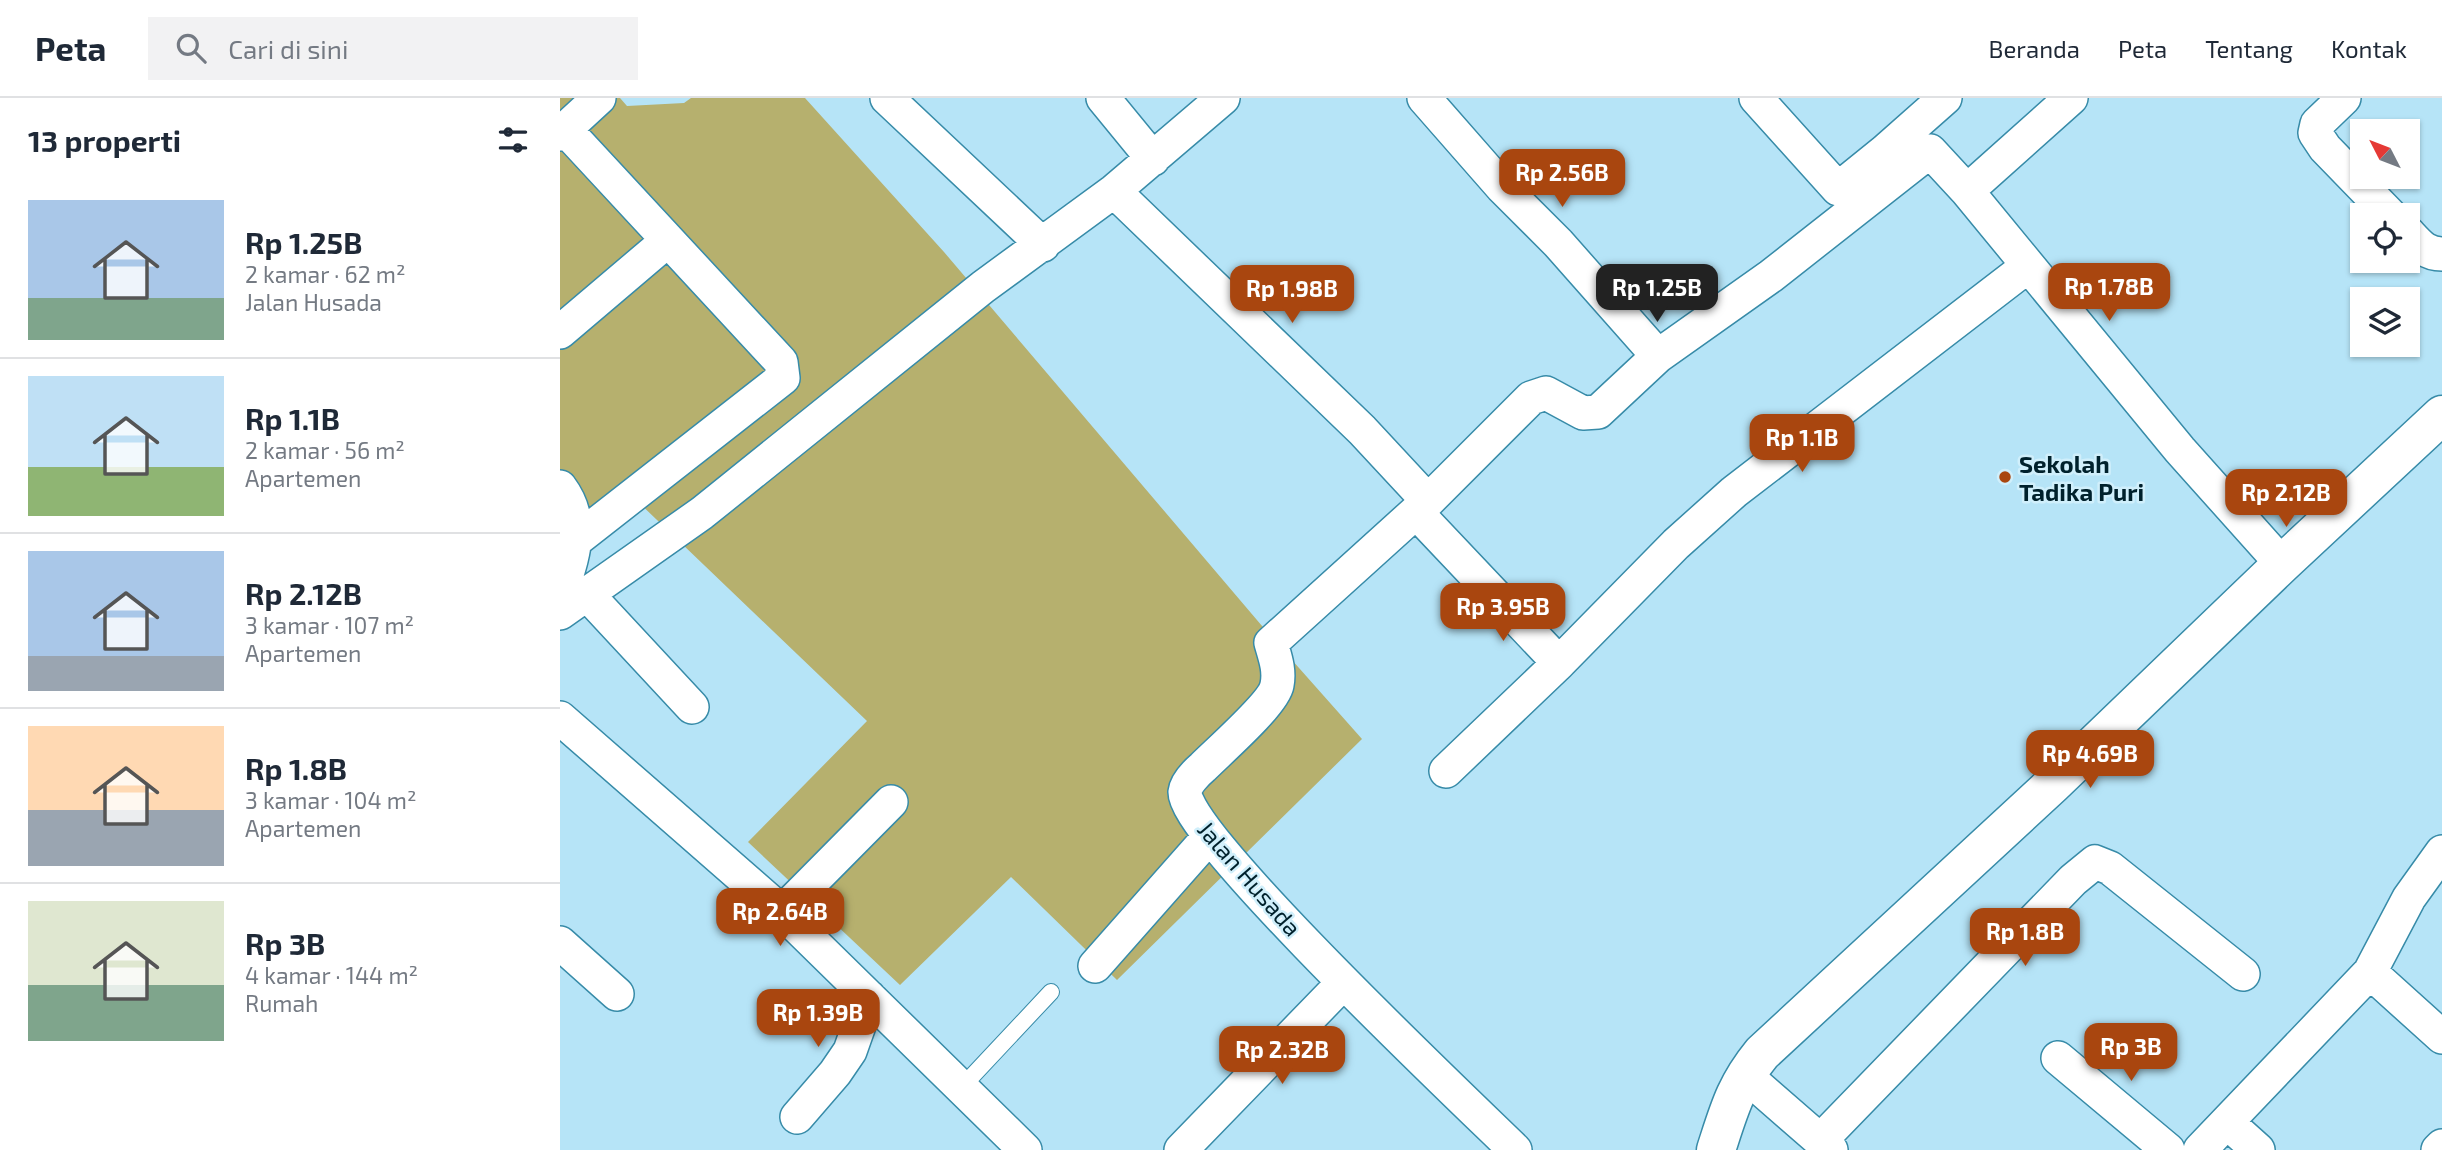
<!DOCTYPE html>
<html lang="id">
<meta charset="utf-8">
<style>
:root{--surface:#fff;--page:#f2f2f3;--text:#1f2937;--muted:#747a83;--line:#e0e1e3;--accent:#a9460f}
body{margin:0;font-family:"Exo 2",sans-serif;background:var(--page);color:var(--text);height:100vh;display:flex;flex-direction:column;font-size:26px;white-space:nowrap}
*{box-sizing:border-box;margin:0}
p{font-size:23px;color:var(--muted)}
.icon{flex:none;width:38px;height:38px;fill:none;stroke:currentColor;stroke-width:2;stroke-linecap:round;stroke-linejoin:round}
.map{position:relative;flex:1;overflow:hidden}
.drawer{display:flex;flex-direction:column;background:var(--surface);width:560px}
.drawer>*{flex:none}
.needle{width:46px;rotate:312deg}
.controls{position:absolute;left:1790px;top:21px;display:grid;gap:14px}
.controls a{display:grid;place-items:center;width:70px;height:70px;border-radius:0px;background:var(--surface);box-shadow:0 2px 5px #0004;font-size:35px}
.price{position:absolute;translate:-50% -60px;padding:0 16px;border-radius:14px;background:var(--accent);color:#fff;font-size:23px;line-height:46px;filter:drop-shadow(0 2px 4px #0008)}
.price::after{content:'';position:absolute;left:50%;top:42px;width:21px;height:16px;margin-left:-10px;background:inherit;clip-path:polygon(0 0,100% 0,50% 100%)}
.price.current{background:#222;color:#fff}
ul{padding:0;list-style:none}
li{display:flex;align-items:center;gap:21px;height:175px;padding:0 28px}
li+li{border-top:2px solid var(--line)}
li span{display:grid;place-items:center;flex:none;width:196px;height:140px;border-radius:0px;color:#555}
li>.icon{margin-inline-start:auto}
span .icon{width:84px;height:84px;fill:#fffc;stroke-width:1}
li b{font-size:30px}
h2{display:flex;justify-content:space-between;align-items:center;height:84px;padding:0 28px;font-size:30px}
header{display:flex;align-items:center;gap:42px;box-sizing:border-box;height:98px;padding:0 35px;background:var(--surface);border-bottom:2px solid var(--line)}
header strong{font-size:33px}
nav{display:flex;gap:38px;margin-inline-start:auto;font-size:24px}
.search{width:490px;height:63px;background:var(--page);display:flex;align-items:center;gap:18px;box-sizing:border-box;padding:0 24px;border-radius:0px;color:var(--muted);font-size:26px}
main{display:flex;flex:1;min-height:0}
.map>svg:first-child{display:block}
.green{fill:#b6b06e}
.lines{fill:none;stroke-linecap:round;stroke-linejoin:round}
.service-casing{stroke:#378ba8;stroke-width:18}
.minor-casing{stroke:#378ba8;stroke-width:36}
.tertiary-casing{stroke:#378ba8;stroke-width:41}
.service{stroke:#fff;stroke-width:16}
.minor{stroke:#fff;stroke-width:33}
.tertiary{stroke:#fff;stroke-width:38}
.poi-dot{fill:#a9460f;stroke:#d0effb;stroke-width:2.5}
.labels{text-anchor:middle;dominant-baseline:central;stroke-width:5;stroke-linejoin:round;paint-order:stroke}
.poi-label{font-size:24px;font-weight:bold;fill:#00212c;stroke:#d0effb;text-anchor:start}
.street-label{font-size:24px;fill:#00212c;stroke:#d0effb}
</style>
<header>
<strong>Peta</strong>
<div class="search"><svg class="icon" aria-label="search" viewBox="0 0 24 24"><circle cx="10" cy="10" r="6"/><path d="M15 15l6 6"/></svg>Cari di sini</div>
<nav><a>Beranda</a><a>Peta</a><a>Tentang</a><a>Kontak</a></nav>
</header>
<main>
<section class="drawer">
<h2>13 properti<svg class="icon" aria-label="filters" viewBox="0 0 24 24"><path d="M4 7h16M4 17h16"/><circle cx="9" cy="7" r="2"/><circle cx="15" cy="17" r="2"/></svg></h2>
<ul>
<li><span style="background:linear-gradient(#a9c7e8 70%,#7fa58c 0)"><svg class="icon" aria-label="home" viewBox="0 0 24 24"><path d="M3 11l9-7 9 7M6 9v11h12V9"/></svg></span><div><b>Rp 1.25B</b><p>2 kamar · 62 m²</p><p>Jalan Husada</p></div></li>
<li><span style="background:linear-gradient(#bfe0f5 65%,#8fb573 0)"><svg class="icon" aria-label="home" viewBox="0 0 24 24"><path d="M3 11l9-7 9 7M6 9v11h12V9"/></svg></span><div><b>Rp 1.1B</b><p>2 kamar · 56 m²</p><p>Apartemen</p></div></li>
<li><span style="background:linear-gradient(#a9c7e8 75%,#9aa5b1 0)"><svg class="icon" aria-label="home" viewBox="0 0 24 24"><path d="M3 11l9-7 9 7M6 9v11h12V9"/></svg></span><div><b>Rp 2.12B</b><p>3 kamar · 107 m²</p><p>Apartemen</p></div></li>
<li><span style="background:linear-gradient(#ffd9b3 60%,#9aa5b1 0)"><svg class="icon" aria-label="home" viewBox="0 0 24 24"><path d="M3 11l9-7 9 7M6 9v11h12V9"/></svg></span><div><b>Rp 1.8B</b><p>3 kamar · 104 m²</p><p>Apartemen</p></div></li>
<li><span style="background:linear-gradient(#dfe7d0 60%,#7fa58c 0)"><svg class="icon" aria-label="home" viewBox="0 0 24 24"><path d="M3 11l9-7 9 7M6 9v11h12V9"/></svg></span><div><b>Rp 3B</b><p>4 kamar · 144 m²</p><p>Rumah</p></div></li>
</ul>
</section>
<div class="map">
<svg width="1882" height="1052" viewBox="0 0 1882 1052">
<rect width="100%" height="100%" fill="#b6e4f7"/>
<path class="green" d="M0,0H60L67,8L124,5L131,0H245L384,154L708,535L802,641L557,882L451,779L340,887L188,744L307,623L73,399L0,461Z"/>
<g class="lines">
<g class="service-casing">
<path id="service" d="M401,990L491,894"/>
</g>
<g class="minor-casing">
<path id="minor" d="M327,0L483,147
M543,0L593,61
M864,0L942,89L998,145L1098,258
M1196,0L1278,91L1325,53L1385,0
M1784,0L1757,26L1755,35L1765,50L1830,117
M5,31L221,264L223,280L16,442
M0,36L39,0
M554,93L802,332L868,403
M1407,93L1511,0
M1848,135C1859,147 1866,156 1882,156
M0,234L107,143
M0,389C27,425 12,459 0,499
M856,414L999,565L886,673
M26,495L132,609
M0,515L142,415L423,189L554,93L663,0
M999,565L1116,446L1174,394L1468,168
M0,620L222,814L465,1052
M222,814L331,704
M0,845L57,896
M535,868L649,739
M1810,874L1882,939
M1498,960L1608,1052
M1185,977L1271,1052
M237,1019L275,975L290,953L309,899
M1668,1025L1698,1052
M1260,1043L1513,782L1535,764L1550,770L1683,876
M621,1052L783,885
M955,1052C910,1008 623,737 625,694C626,685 636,675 643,669C659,653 714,605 717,587C720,572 715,559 711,545L868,403L971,300L986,295L1023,315L1038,314L1098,258L1211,178L1370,53L1407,93L1620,352L1722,466
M1640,1052L1810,874L1849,800L1882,754
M1878,1052L1882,1048"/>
</g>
<g class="tertiary-casing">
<path id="tertiary" d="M1156,1052C1169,1012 1175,988 1202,955L1493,686L1722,466L1882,317"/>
</g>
<use href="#service" class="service"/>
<use href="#minor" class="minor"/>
<use href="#tertiary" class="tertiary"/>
</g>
<circle class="poi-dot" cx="1445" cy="379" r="7"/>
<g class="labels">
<g class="poi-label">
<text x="1459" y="365">Sekolah<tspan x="1459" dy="28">Tadika Puri</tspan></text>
</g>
<g class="street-label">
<text transform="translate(690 780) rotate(49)">Jalan Husada</text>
</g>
</g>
</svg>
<div class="controls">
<a><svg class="needle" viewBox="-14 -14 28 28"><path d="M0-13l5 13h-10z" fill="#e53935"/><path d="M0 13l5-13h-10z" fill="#747a83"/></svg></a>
<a><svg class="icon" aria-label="locate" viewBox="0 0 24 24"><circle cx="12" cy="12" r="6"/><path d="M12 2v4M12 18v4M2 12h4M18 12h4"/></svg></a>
<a><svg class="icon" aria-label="layers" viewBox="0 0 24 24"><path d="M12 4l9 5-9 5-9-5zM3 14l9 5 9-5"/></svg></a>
</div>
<b class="price" style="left:1002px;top:111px">Rp 2.56B</b>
<b class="price" style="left:1549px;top:225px">Rp 1.78B</b>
<b class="price current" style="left:1097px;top:226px">Rp 1.25B</b>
<b class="price" style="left:732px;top:227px">Rp 1.98B</b>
<b class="price" style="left:1242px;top:376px">Rp 1.1B</b>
<b class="price" style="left:1726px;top:431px">Rp 2.12B</b>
<b class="price" style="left:943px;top:545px">Rp 3.95B</b>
<b class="price" style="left:1530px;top:692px">Rp 4.69B</b>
<b class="price" style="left:220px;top:850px">Rp 2.64B</b>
<b class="price" style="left:1465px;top:870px">Rp 1.8B</b>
<b class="price" style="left:258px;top:951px">Rp 1.39B</b>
<b class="price" style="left:1571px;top:985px">Rp 3B</b>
<b class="price" style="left:722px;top:988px">Rp 2.32B</b>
</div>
</main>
